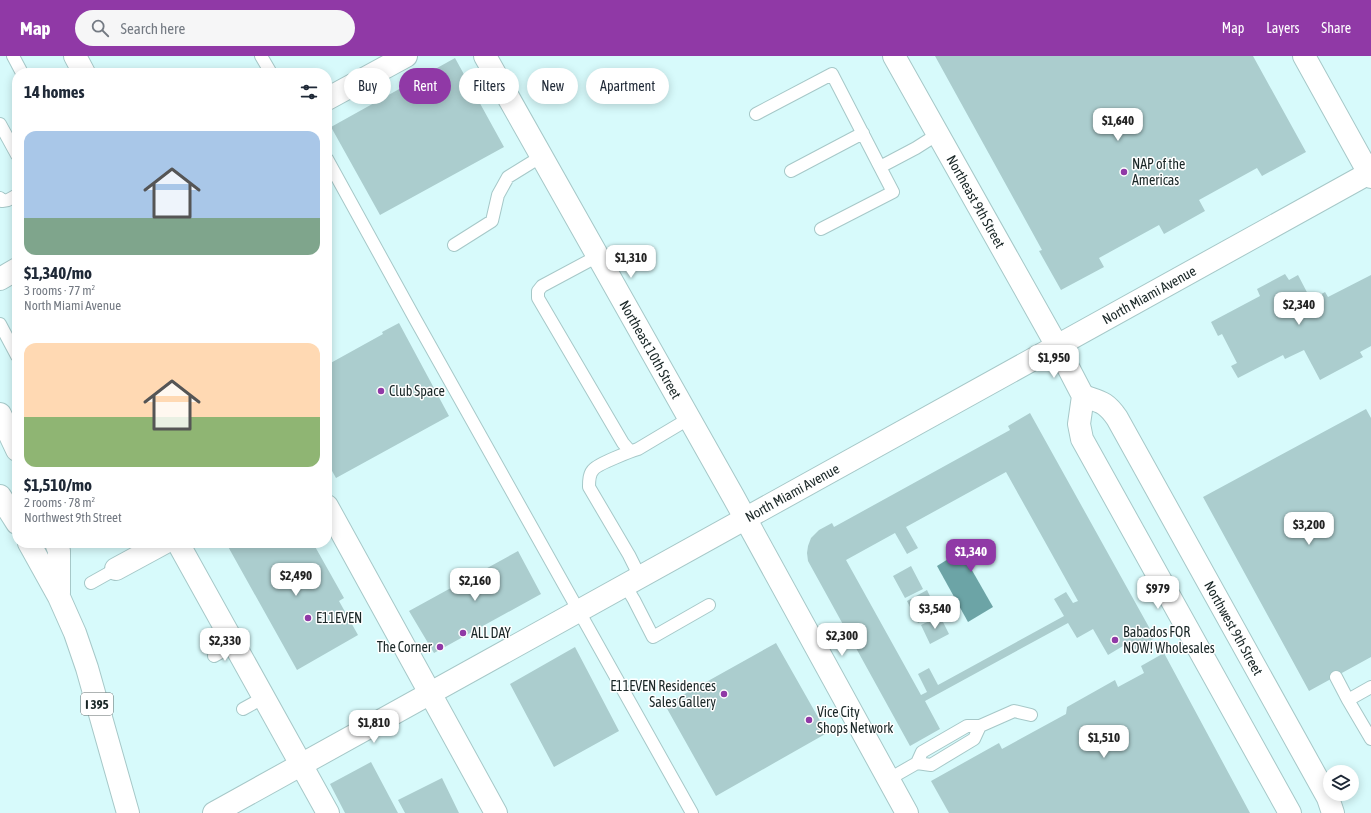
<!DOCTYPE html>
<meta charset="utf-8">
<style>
:root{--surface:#fff;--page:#f6f6f7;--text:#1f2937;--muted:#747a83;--accent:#9039a6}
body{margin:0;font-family:"Asap Condensed",sans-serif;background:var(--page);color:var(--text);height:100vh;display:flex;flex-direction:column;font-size:15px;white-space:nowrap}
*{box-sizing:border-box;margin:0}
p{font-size:13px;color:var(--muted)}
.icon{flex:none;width:22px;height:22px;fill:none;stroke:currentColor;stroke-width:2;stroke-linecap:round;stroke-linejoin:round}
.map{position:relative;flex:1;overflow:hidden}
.drawer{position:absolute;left:12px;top:12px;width:320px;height:480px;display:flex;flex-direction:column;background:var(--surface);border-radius:16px;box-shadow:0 2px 10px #0003}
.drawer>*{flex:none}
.guide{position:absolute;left:344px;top:12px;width:380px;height:36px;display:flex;gap:8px}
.controls{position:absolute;left:1323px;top:709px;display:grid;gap:8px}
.controls a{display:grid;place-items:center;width:36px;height:36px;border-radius:50%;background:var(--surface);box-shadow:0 2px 10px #0003;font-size:20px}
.price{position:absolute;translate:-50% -34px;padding:0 9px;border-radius:8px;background:#fff;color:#222;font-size:13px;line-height:26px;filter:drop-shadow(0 1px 2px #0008)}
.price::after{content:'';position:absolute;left:50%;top:24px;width:12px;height:9px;margin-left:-6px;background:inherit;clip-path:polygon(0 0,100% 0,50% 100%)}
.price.on{background:var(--accent);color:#fff}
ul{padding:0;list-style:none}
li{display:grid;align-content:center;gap:8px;height:212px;padding:0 12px}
li span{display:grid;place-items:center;height:124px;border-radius:12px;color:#555}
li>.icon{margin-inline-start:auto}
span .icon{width:72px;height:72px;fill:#fffc;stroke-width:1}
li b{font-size:17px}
h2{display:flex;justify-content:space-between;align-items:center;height:48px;padding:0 12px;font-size:17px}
.tag{padding:0 14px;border-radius:18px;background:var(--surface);box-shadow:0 2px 10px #0003;font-size:14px;line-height:36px}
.tag.on{background:var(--accent);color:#fff}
header{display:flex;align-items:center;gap:24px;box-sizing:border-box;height:56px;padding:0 20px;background:var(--accent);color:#fff}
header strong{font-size:19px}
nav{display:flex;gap:22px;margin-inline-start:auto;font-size:14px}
.search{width:280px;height:36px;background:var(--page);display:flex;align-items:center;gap:10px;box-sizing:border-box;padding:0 14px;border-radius:22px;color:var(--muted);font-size:15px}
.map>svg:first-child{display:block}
.water{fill:#6ca4a6}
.building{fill:#abcdce;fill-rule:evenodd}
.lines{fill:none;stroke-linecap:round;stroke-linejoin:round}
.service-casing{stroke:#a6c8c8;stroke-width:14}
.minor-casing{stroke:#a6c8c8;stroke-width:24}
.tertiary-casing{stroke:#a6c8c8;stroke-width:24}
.secondary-casing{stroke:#a6c8c8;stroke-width:24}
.motorway-casing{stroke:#a6c8c8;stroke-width:24}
.service{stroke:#fff;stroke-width:12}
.minor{stroke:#fff;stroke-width:22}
.tertiary{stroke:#fff;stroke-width:22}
.secondary{stroke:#fff;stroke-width:22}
.motorway{stroke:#fff;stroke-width:22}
.poi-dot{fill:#9039a6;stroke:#fff;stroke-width:1.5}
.labels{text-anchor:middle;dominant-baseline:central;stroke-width:3;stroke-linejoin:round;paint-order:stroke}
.shield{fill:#fff;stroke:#5f6868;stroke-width:1}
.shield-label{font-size:13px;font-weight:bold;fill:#1a2727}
.poi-label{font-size:14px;fill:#1a2727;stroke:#fff;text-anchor:start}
.street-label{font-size:14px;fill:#1a2727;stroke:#fff}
</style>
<header>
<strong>Map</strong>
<div class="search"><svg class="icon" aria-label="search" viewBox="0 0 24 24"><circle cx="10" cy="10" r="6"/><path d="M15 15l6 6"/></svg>Search here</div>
<nav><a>Map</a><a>Layers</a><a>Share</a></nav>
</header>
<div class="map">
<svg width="1371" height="757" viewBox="0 0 1371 757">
<rect width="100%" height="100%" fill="#d7fafb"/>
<path class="water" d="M961,495L993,551L968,566L937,510Z"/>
<path class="building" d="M935,0H1253L1306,96L1262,120L1257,112L1199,144L1205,155L1164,178L1159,169L1099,202L1104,211L1061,234L1039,195L1042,194Z
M455,2L504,91L380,159L331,71Z
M1285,218L1289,224L1298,219L1311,244L1325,236L1328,241L1371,219V290L1360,296L1363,301L1320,324L1304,294L1285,303L1283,299L1238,322L1231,310L1237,307L1222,278L1218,280L1211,266L1260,240L1257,233Z
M399,267L449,360L336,422L327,406V309L383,278L382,276Z
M1366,353L1371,362V601L1309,635L1203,441Z
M1030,357L1155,582L1132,595L1128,587L1108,599L1093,573L1077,582L1068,567L925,645L940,673L910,690L808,505L807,497L808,490L811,482L819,474L832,467L834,471L1010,374L1008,370ZM1006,416L1078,545L1073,547L1066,536L1054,543L1064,560L938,629L929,612L918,618L927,636L921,639L846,504L895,477L907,498L918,492L906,471Z
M226,487H313L344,542L339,545L358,579L297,614Z
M518,495L541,538L434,597L409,555Z
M911,510L923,533L905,542L893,520Z
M927,534L938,557L918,567L907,545Z
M940,560L949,578L930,588L921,569Z
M776,587L827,677L716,740L665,649Z
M575,591L619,675L554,711L510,628Z
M1164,597L1250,757H949L931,725L999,687L1002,693L1066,658L1067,651L1115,624L1118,631L1144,617L1141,610Z
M371,706L398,757H345L330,728Z
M442,722L459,757H405L398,744Z"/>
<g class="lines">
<g class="service-casing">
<path id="service" d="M13,0L22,17
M261,0L271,17
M756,58L832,18L880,111
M0,68L17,99
M327,103L414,261L692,757
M791,115L863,77
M0,142L2,145L8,144L17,139
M821,173L893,136L880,111L916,92L938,78
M454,189L492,165L498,139L508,121L542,100
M598,200L542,230L538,235V242L623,387L630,395
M0,268L17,300
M640,521L629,499L589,431C589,425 589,417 594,413C598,408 631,395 638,393L690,362
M91,527L116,513
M625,529L634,544L653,581L709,549
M214,600L234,589
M1336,621L1348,644
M1371,631L1348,644L1371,683
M243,653L263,642
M917,707L922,696L967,670H980L1014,655L1031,659
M889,723L917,707L931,709L974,683L980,670"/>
</g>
<g class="minor-casing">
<g id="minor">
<path id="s1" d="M894,0L1057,290L1083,340L1079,368L1082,383L1290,757"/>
<path id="s2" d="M1083,340C1101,346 1106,346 1117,362L1328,742L1333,757"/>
<path d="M178,487L328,757"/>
<path d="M116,513L164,487"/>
</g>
</g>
<g class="tertiary-casing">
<g id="tertiary">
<path d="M75,0L84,17"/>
<path id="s3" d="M485,0L733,440L907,757"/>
<path d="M1304,0L1371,121"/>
<path d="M327,450L496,757"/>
</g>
</g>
<g class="secondary-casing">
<g id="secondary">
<path d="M327,43L406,0"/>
<path d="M0,223L17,213"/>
<path id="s4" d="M214,757L1371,116"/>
</g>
</g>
<g class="motorway-casing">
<path id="motorway" d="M0,358L17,394
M0,440L17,467
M29,487L59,541L75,577L87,612L128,757
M56,487L59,495V537"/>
</g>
<use href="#service" class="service"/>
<use href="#minor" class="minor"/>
<use href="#tertiary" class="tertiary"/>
<use href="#secondary" class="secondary"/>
<use href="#motorway" class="motorway"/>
</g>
<g class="poi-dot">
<circle cx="1124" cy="116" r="4"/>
<circle cx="381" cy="335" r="4"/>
<circle cx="308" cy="562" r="4"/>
<circle cx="463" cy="577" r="4"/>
<circle cx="1115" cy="584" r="4"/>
<circle cx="440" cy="591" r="4"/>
<circle cx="724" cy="638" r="4"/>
<circle cx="809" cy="664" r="4"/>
</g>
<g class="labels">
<rect class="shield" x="81" y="637" width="32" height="22" rx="3"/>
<g class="shield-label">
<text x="97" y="648">I 395</text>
</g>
<g class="poi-label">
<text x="1132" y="108">NAP of the<tspan x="1132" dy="16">Americas</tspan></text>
<text x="389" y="335">Club Space</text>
<text x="316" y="562">E11EVEN</text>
<text x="1123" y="576">Babados FOR<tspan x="1123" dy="16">NOW! Wholesales</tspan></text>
<text x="471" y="577">ALL DAY</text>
<text x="432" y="591" text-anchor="end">The Corner</text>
<text x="716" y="630" text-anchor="end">E11EVEN Residences<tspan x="716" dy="16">Sales Gallery</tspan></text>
<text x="817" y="656">Vice City<tspan x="817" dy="16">Shops Network</tspan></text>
</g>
<g class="street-label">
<text stroke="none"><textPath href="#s1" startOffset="167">Northeast 9th Street</textPath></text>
<text stroke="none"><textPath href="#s4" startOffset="1069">North Miami Avenue</textPath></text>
<text stroke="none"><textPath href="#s3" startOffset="337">Northeast 10th Street</textPath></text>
<text stroke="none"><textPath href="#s4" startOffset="661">North Miami Avenue</textPath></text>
<text stroke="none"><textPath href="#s2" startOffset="282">Northwest 9th Street</textPath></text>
</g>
</g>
</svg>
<div class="controls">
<a><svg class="icon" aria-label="layers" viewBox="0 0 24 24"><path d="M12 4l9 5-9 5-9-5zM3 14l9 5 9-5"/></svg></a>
</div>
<b class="price" style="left:1118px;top:86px">$1,640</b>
<b class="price" style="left:631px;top:223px">$1,310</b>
<b class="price" style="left:1299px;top:270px">$2,340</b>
<b class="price" style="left:1054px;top:323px">$1,950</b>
<b class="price" style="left:1309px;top:490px">$3,200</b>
<b class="price on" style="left:971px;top:517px">$1,340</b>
<b class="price" style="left:296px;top:541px">$2,490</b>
<b class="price" style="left:475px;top:546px">$2,160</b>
<b class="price" style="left:1158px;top:554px">$979</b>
<b class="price" style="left:935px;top:574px">$3,540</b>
<b class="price" style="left:842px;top:601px">$2,300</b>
<b class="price" style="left:225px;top:606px">$2,330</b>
<b class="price" style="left:374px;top:688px">$1,810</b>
<b class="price" style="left:1104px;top:703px">$1,510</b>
<div class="guide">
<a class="tag">Buy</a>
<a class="tag on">Rent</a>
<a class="tag">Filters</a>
<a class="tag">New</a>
<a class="tag">Apartment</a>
</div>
<section class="drawer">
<h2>14 homes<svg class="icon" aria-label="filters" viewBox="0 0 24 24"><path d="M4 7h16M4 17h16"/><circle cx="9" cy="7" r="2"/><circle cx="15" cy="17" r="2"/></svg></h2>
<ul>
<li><span style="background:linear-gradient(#a9c7e8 70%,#7fa58c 0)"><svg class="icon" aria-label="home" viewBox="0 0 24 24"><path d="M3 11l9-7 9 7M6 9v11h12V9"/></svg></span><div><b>$1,340/mo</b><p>3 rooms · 77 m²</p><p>North Miami Avenue</p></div></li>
<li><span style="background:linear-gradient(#ffd9b3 60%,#8fb573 0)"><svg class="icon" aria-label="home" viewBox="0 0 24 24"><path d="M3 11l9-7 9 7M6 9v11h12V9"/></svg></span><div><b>$1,510/mo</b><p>2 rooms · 78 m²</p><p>Northwest 9th Street</p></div></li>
</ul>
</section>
</div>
